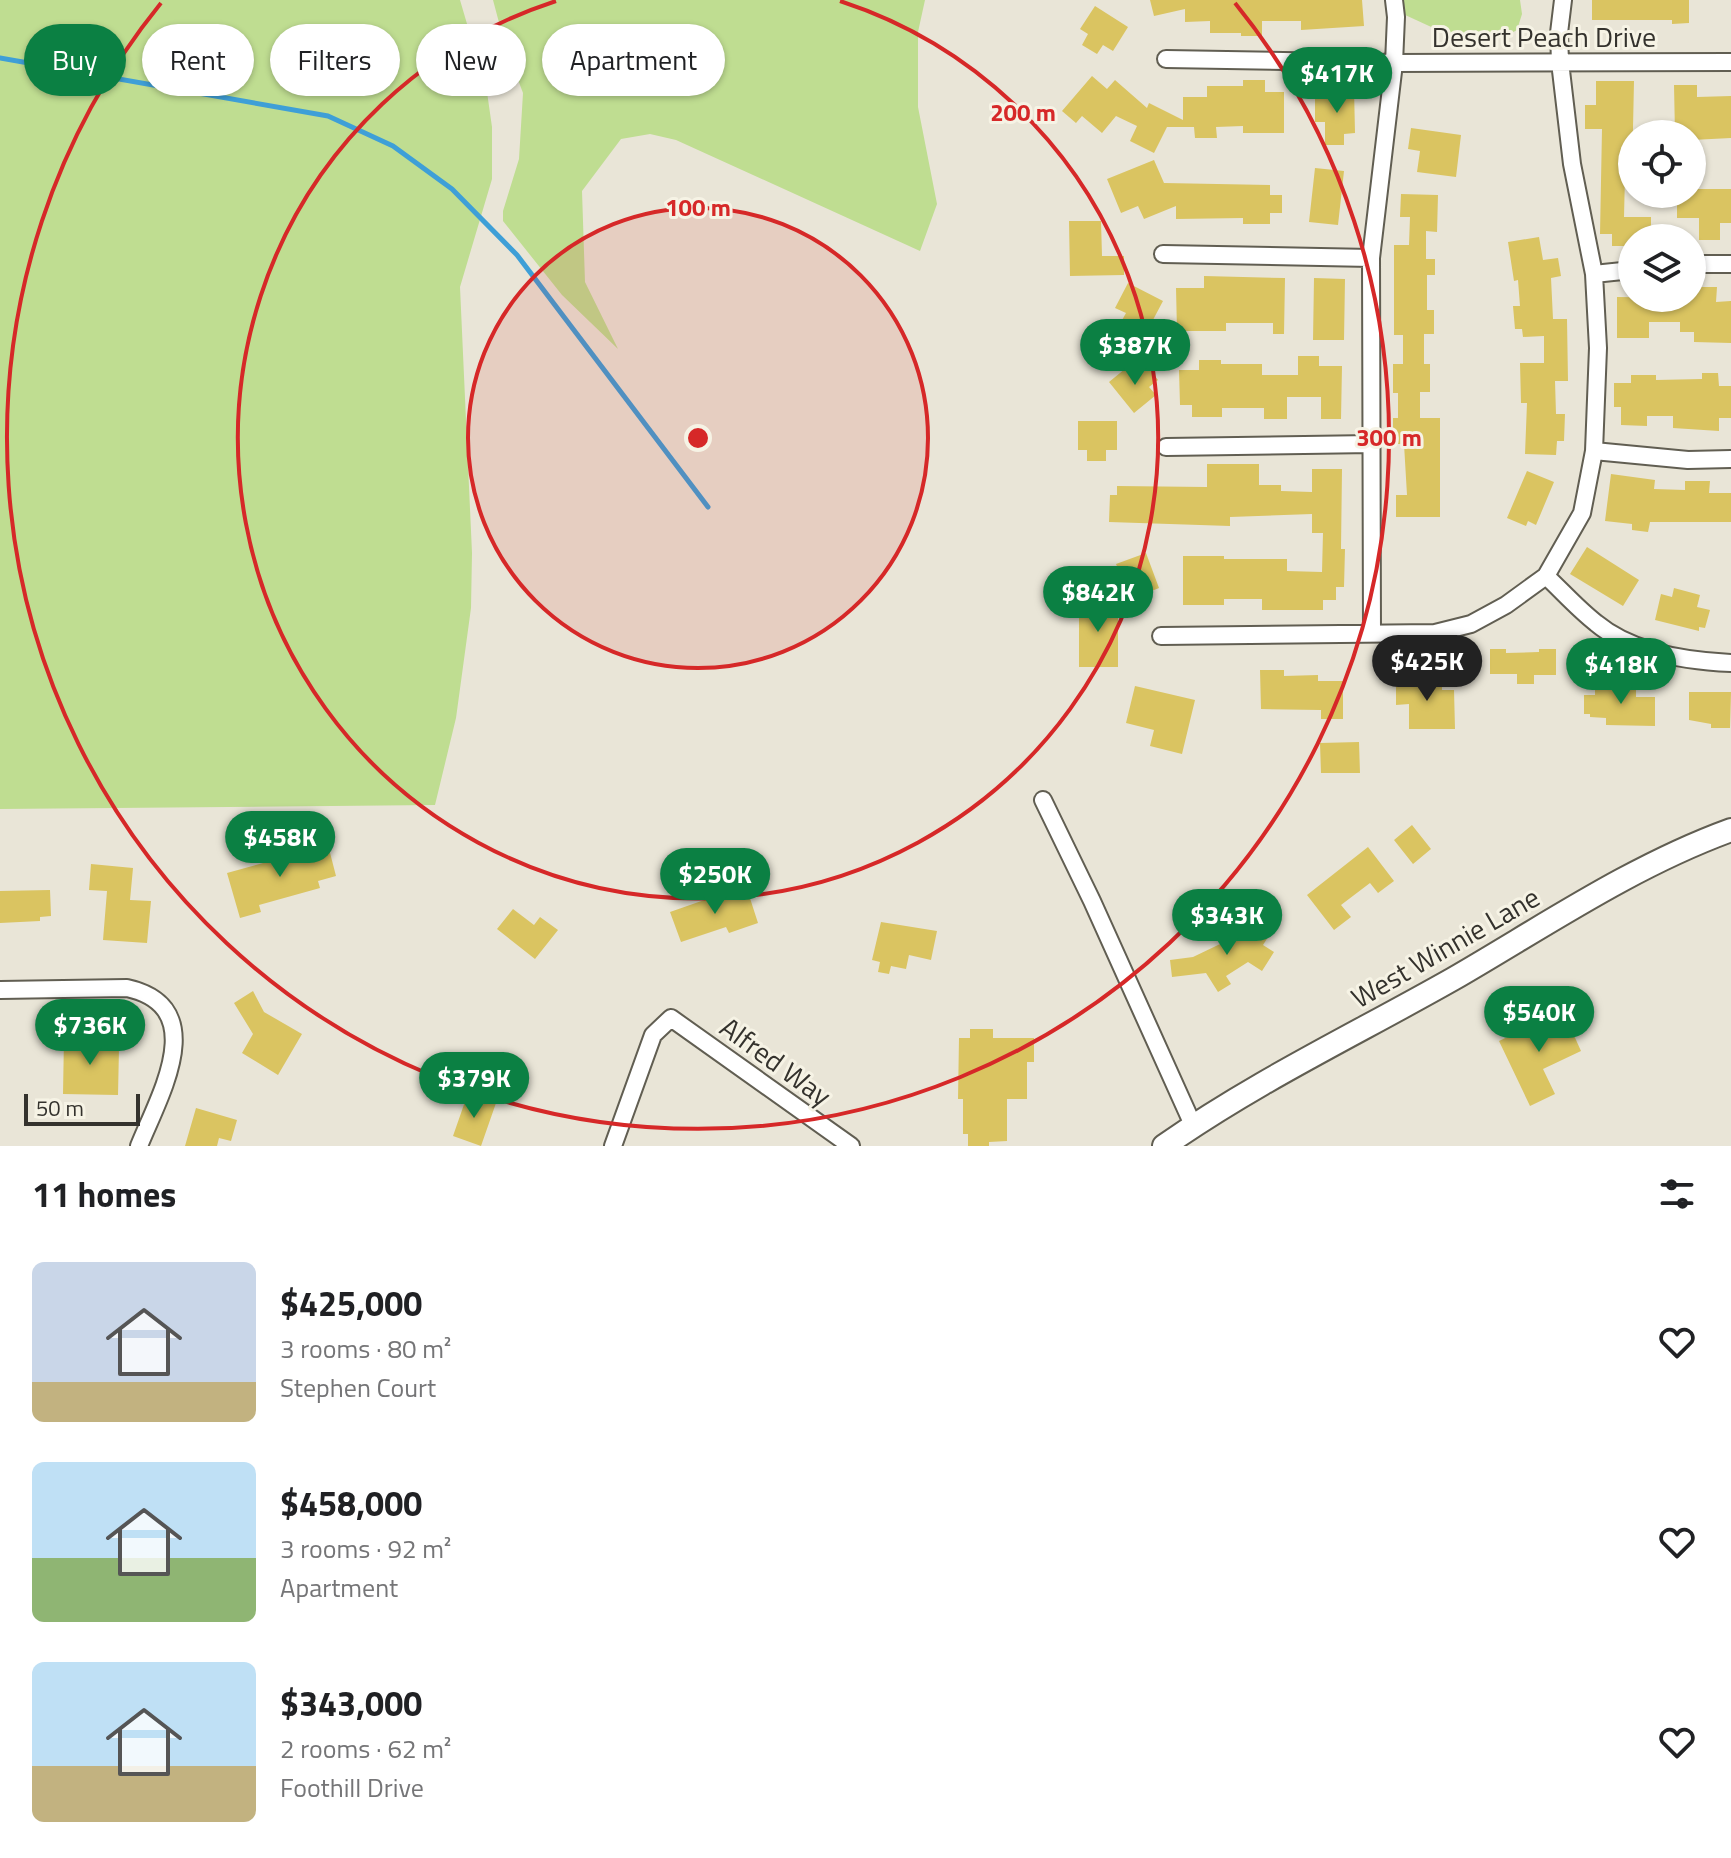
<!DOCTYPE html>
<meta charset="utf-8">
<style>
:root{--surface:#fff;--page:#f2f2f2;--text:#202124;--muted:#757577;--accent:#0b8043}
body{margin:0;font-family:"Titillium Web",sans-serif;background:var(--page);color:var(--text);height:100vh;display:flex;flex-direction:column;font-size:30px;white-space:nowrap}
*{box-sizing:border-box;margin:0}
p{font-size:26px;color:var(--muted)}
.icon{flex:none;width:44px;height:44px;fill:none;stroke:currentColor;stroke-width:2;stroke-linecap:round;stroke-linejoin:round}
.map{position:relative;height:1146px;overflow:hidden}
.panel{display:flex;flex-direction:column;background:var(--surface);flex:1}
.panel>*{flex:none}
.top-card{position:absolute;left:24px;top:24px;width:800px;height:72px;display:flex;gap:16px}
.controls{position:absolute;left:1618px;top:120px;display:grid;gap:16px}
.controls a{display:grid;place-items:center;width:88px;height:88px;border-radius:50%;background:var(--surface);box-shadow:0 2px 6px #0004;font-size:40px}
.scale{position:absolute;left:24px;bottom:20px;width:116px;box-sizing:border-box;padding-left:8px;border:4px solid #34322d;border-top:0;font-size:22px;line-height:28px;white-space:nowrap;color:#34322d;-webkit-text-stroke:6px #f6f3e5;paint-order:stroke}
.price{position:absolute;translate:-50% -68px;padding:0 18px;border-radius:28px;background:var(--accent);color:#fff;font-size:26px;line-height:52px;filter:drop-shadow(0 2px 4px #0008)}
.price::after{content:'';position:absolute;left:50%;top:48px;width:24px;height:18px;margin-left:-12px;background:inherit;clip-path:polygon(0 0,100% 0,50% 100%)}
.price.on{background:#222;color:#fff}
ul{padding:0;list-style:none}
li{display:flex;align-items:center;gap:24px;height:200px;padding:0 32px}
li span{display:grid;place-items:center;flex:none;width:224px;height:160px;border-radius:12px;color:#555}
li>.icon{margin-inline-start:auto}
span .icon{width:96px;height:96px;fill:#fffc;stroke-width:1}
li b{font-size:34px}
h2{display:flex;justify-content:space-between;align-items:center;height:96px;padding:0 32px;font-size:34px}
.chip{padding:0 28px;border-radius:36px;background:var(--surface);box-shadow:0 2px 6px #0004;font-size:28px;line-height:72px}
.chip.on{background:var(--accent);color:#fff}
.map>svg:first-child{display:block}
.green{fill:#bfdd91}
.lines{fill:none;stroke-linecap:round;stroke-linejoin:round}
.stream{stroke:#3e9fd7;stroke-width:5}
.building{fill:#dac461}
.street-casing{stroke:#615e52;stroke-width:20}
.secondary-casing{stroke:#615e52;stroke-width:26}
.street{stroke:#fff;stroke-width:16}
.secondary{stroke:#fff;stroke-width:22}
.ring{fill:none;stroke:#d62828;stroke-width:4}
.labels{text-anchor:middle;dominant-baseline:central;stroke-width:6;stroke-linejoin:round;paint-order:stroke}
.street-label{font-size:28px;fill:#34322d;stroke:#f6f3e5}
.centre{fill:#d62828;stroke:#f6f3e5;stroke-width:4}
.ring-label{font-size:24px;text-anchor:middle;font-weight:bold;fill:#d62828;stroke:#f6f3e5;stroke-width:6;stroke-linejoin:round;paint-order:stroke}
</style>
<div class="map">
<svg width="1731" height="1146" viewBox="0 0 1731 1146">
<rect width="100%" height="100%" fill="#e9e5d7"/>
<path class="green" d="M0,0H460L487,92L492,127V179L460,287L472,553L471,608L456,718L435,805L0,809Z
M493,0H925L918,32V107L937,204L920,251L676,140L650,134L621,139L582,191L585,282L618,349L562,295L503,221V211L519,159L523,93L505,45Z
M1401,0H1520L1522,14L1517,30C1501,39 1491,37 1475,30L1470,36L1453,37L1403,14Z"/>
<g class="lines">
<path class="stream" d="M0,58L328,116L393,146L452,189L517,255L708,507"/>
</g>
<path class="building" d="M1150,0H1362L1364,26L1301,30V21H1262V36H1241V33H1210V21L1185,22V9L1154,16Z
M1592,0H1689V23L1672,24V20H1592Z
M1095,6L1128,27L1113,51L1103,45L1097,54L1082,45L1088,34L1080,29Z
M1092,76L1107,89L1115,80L1147,108L1149,103L1183,120V97H1207V86H1243V80H1265V92H1284V133H1243V126L1216,127L1217,138H1195L1194,127H1167L1154,153L1130,141L1137,126L1116,116L1102,133L1082,116L1076,123L1062,111Z
M1596,81H1634L1632,175H1625L1624,217H1651V238H1632V246H1612V234H1600L1602,129H1585V105H1596Z
M1674,85H1697V97L1731,96V138L1692,140V134H1675Z
M1327,88H1354L1355,133L1344,134V145H1325V122H1315V99H1327Z
M1411,128L1461,135L1456,177L1417,172L1420,151L1408,149Z
M1154,160L1164,183L1270,185V195H1282V213H1270V224H1243V218L1176,219V206L1144,219L1138,206L1121,213L1107,179Z
M1315,168L1344,171L1338,225L1309,222Z
M1692,189H1731V223H1720V240H1699V218H1677V194H1692Z
M1401,194L1438,195L1437,232L1426,231V259H1435V275H1427V310H1434V334H1424V364H1430V392H1420V418H1440V517H1396V495H1407L1404,444H1393V418H1398V393H1393V364H1403V335H1394V245H1409L1410,217H1400Z
M1069,221H1101L1102,256H1124V275L1070,276Z
M1539,237L1543,260L1558,258L1561,276L1551,278L1553,319H1567L1568,381H1555L1556,414H1565L1564,441H1557L1556,455L1525,454L1527,403H1521L1520,363H1544V336L1523,337L1522,329H1515L1513,306H1520L1518,280L1514,281L1508,242Z
M1204,276L1285,278L1284,334H1273V323H1226V331H1177L1176,288H1204Z
M1314,278L1345,279L1344,340H1313Z
M1128,283L1163,301L1145,335L1121,322L1126,313L1115,308Z
M1693,287H1717L1716,302L1731,301V343L1694,342V332H1680V322H1649V338H1617V297L1693,298Z
M1298,356H1319V366H1342L1341,419H1321V397H1287V419H1264V408H1222V417H1192V405H1180L1179,370H1199V360H1221V364H1262V375H1298Z
M1131,364L1138,373L1147,366L1158,380L1149,387L1156,395L1134,413L1109,382Z
M1702,373H1718L1719,386H1731V418H1719V431L1673,428V416H1647V426L1621,425V407H1614V383H1631V375H1656V380L1702,379Z
M1078,421H1117V450H1106V461H1087V450H1078Z
M1207,464H1259V485H1281V491L1312,492V469H1342L1341,549H1345L1344,587H1336V600H1323V610H1262V599H1224V605H1183V556H1224V559H1287V571L1322,572L1323,533H1312V514L1230,517V526L1109,522L1110,495H1117V486L1207,487Z
M1527,471L1554,482L1536,525L1528,521L1526,526L1507,518Z
M1611,474L1655,480L1654,489L1685,490V481H1710L1709,493H1731V522H1650L1648,532L1632,530V524L1605,521Z
M1587,547L1639,580L1623,606L1570,574Z
M1146,553L1159,588L1122,603L1111,577L1120,573L1116,564Z
M1674,588L1700,595L1697,607L1710,610L1705,628L1699,627V631L1655,620L1661,594L1672,597Z
M1079,602H1118V667H1079Z
M1490,649H1506V653L1539,652V649H1556V675H1534V684H1517V674H1490Z
M1260,670H1284V676L1318,675V681H1343V719H1321V710L1261,709Z
M1442,677V690H1454L1455,729H1409V704L1396,705V678Z
M1617,681H1636V697H1655V726L1606,725V718L1590,717V714H1584V695H1595V688H1616Z
M1135,686L1195,700L1182,754L1150,746L1154,730L1126,723Z
M1689,692H1731L1730,728H1711V724L1689,720Z
M1359,742L1360,773H1321L1320,743Z
M1412,825L1431,849L1413,864L1394,840Z
M328,845L336,876L318,881L320,888L259,905L261,912L240,918L227,873Z
M1368,847L1394,881L1378,893L1370,883L1341,905L1351,917L1334,930L1307,895Z
M91,864L133,868L130,900L151,901L147,943L103,940L107,891L89,890Z
M50,890L51,916L40,917V921L0,923V891Z
M730,891L733,897L748,892L758,923L729,933L726,927L681,942L670,912Z
M513,909L534,925L540,917L558,930L535,959L497,929Z
M1249,921L1270,934L1263,945L1274,952L1262,971L1248,962L1226,976L1231,984L1218,992L1206,973L1172,977L1170,960L1193,957L1241,934Z
M881,922L937,931L931,960L909,955L906,969L891,966L889,974L878,972L880,962L872,960Z
M253,991L264,1012L302,1034L278,1075L242,1053L253,1034L234,1003Z
M1563,1011L1581,1051L1543,1069L1555,1094L1530,1106L1499,1041Z
M970,1029H993V1038H1034V1062H1027V1099H1007V1141L989,1142V1146H968V1134H963V1099H958L959,1038H970Z
M64,1037L110,1038V1047L119,1048L118,1095L63,1094Z
M495,1073L520,1082L514,1099L489,1090Z
M468,1093L496,1103L481,1146L453,1136Z
M196,1108L237,1120L231,1141L219,1138L217,1146H185Z"/>
<g class="lines">
<g class="street-casing">
<path id="street" d="M1166,59L1394,63L1731,62
M1163,254L1371,258
M1692,264H1731
M1594,274L1632,270
M1166,447L1372,444
M1594,451L1688,460L1731,459
M1546,576C1563,592 1578,609 1596,623C1632,653 1686,661 1731,663
M1372,633L1371,258L1394,63L1396,17L1394,0
M1161,636L1435,633L1471,624L1506,605L1546,576L1582,513L1594,451L1598,348L1594,274L1572,164L1560,62L1559,33L1563,0
M1043,800L1092,901L1193,1125
M0,990L127,988C212,1007 159,1096 139,1146
M613,1146L653,1035L671,1018L851,1146"/>
</g>
<g class="secondary-casing">
<path id="secondary" d="M1164,1146C1255,1082 1356,1034 1453,979C1543,927 1632,866 1731,830"/>
</g>
<use href="#street" class="street"/>
<use href="#secondary" class="secondary"/>
</g>
<circle cx="698" cy="438" r="230" fill="#d62828" fill-opacity=".12"/>
<g class="ring">
<circle cx="698" cy="438" r="230"/>
<path d="M840 1A460 460 0 1 1 556 1"/>
<path d="M1235 3A691 691 0 1 1 161 3"/>
</g>
<g class="labels">
<g class="street-label">
<text x="1544" y="36">Desert Peach Drive</text>
<text transform="translate(1445 947) rotate(-30)">West Winnie Lane</text>
<text transform="translate(776 1061) rotate(36)">Alfred Way</text>
</g>
</g>
<circle cx="698" cy="438" r="12" class="centre"/>
<g class="ring-label">
<text x="1023" y="121">200 m</text>
<text x="698" y="216">100 m</text>
<text x="1389" y="446">300 m</text>
</g>
</svg>
<div class="controls">
<a><svg class="icon" aria-label="locate" viewBox="0 0 24 24"><circle cx="12" cy="12" r="6"/><path d="M12 2v4M12 18v4M2 12h4M18 12h4"/></svg></a>
<a><svg class="icon" aria-label="layers" viewBox="0 0 24 24"><path d="M12 4l9 5-9 5-9-5zM3 14l9 5 9-5"/></svg></a>
</div>
<div class="scale">50 m</div>
<b class="price" style="left:1337px;top:115px">$417K</b>
<b class="price" style="left:1135px;top:387px">$387K</b>
<b class="price" style="left:1098px;top:634px">$842K</b>
<b class="price on" style="left:1427px;top:703px">$425K</b>
<b class="price" style="left:1621px;top:706px">$418K</b>
<b class="price" style="left:280px;top:879px">$458K</b>
<b class="price" style="left:715px;top:916px">$250K</b>
<b class="price" style="left:1227px;top:957px">$343K</b>
<b class="price" style="left:1539px;top:1054px">$540K</b>
<b class="price" style="left:90px;top:1067px">$736K</b>
<b class="price" style="left:474px;top:1120px">$379K</b>
<div class="top-card">
<a class="chip on">Buy</a>
<a class="chip">Rent</a>
<a class="chip">Filters</a>
<a class="chip">New</a>
<a class="chip">Apartment</a>
</div>
</div>
<section class="panel">
<h2>11 homes<svg class="icon" aria-label="filters" viewBox="0 0 24 24"><path d="M4 7h16M4 17h16"/><circle cx="9" cy="7" r="2"/><circle cx="15" cy="17" r="2"/></svg></h2>
<ul>
<li><span style="background:linear-gradient(#c9d6e8 75%,#c2b280 0)"><svg class="icon" aria-label="home" viewBox="0 0 24 24"><path d="M3 11l9-7 9 7M6 9v11h12V9"/></svg></span><div><b>$425,000</b><p>3 rooms · 80 m²</p><p>Stephen Court</p></div><svg class="icon" aria-label="heart" viewBox="0 0 24 24"><path d="M12 20l-8-8c-3-5 5-10 8-4 3-6 11-1 8 4z"/></svg></li>
<li><span style="background:linear-gradient(#bfe0f5 60%,#8fb573 0)"><svg class="icon" aria-label="home" viewBox="0 0 24 24"><path d="M3 11l9-7 9 7M6 9v11h12V9"/></svg></span><div><b>$458,000</b><p>3 rooms · 92 m²</p><p>Apartment</p></div><svg class="icon" aria-label="heart" viewBox="0 0 24 24"><path d="M12 20l-8-8c-3-5 5-10 8-4 3-6 11-1 8 4z"/></svg></li>
<li><span style="background:linear-gradient(#bfe0f5 65%,#c2b280 0)"><svg class="icon" aria-label="home" viewBox="0 0 24 24"><path d="M3 11l9-7 9 7M6 9v11h12V9"/></svg></span><div><b>$343,000</b><p>2 rooms · 62 m²</p><p>Foothill Drive</p></div><svg class="icon" aria-label="heart" viewBox="0 0 24 24"><path d="M12 20l-8-8c-3-5 5-10 8-4 3-6 11-1 8 4z"/></svg></li>
</ul>
</section>
